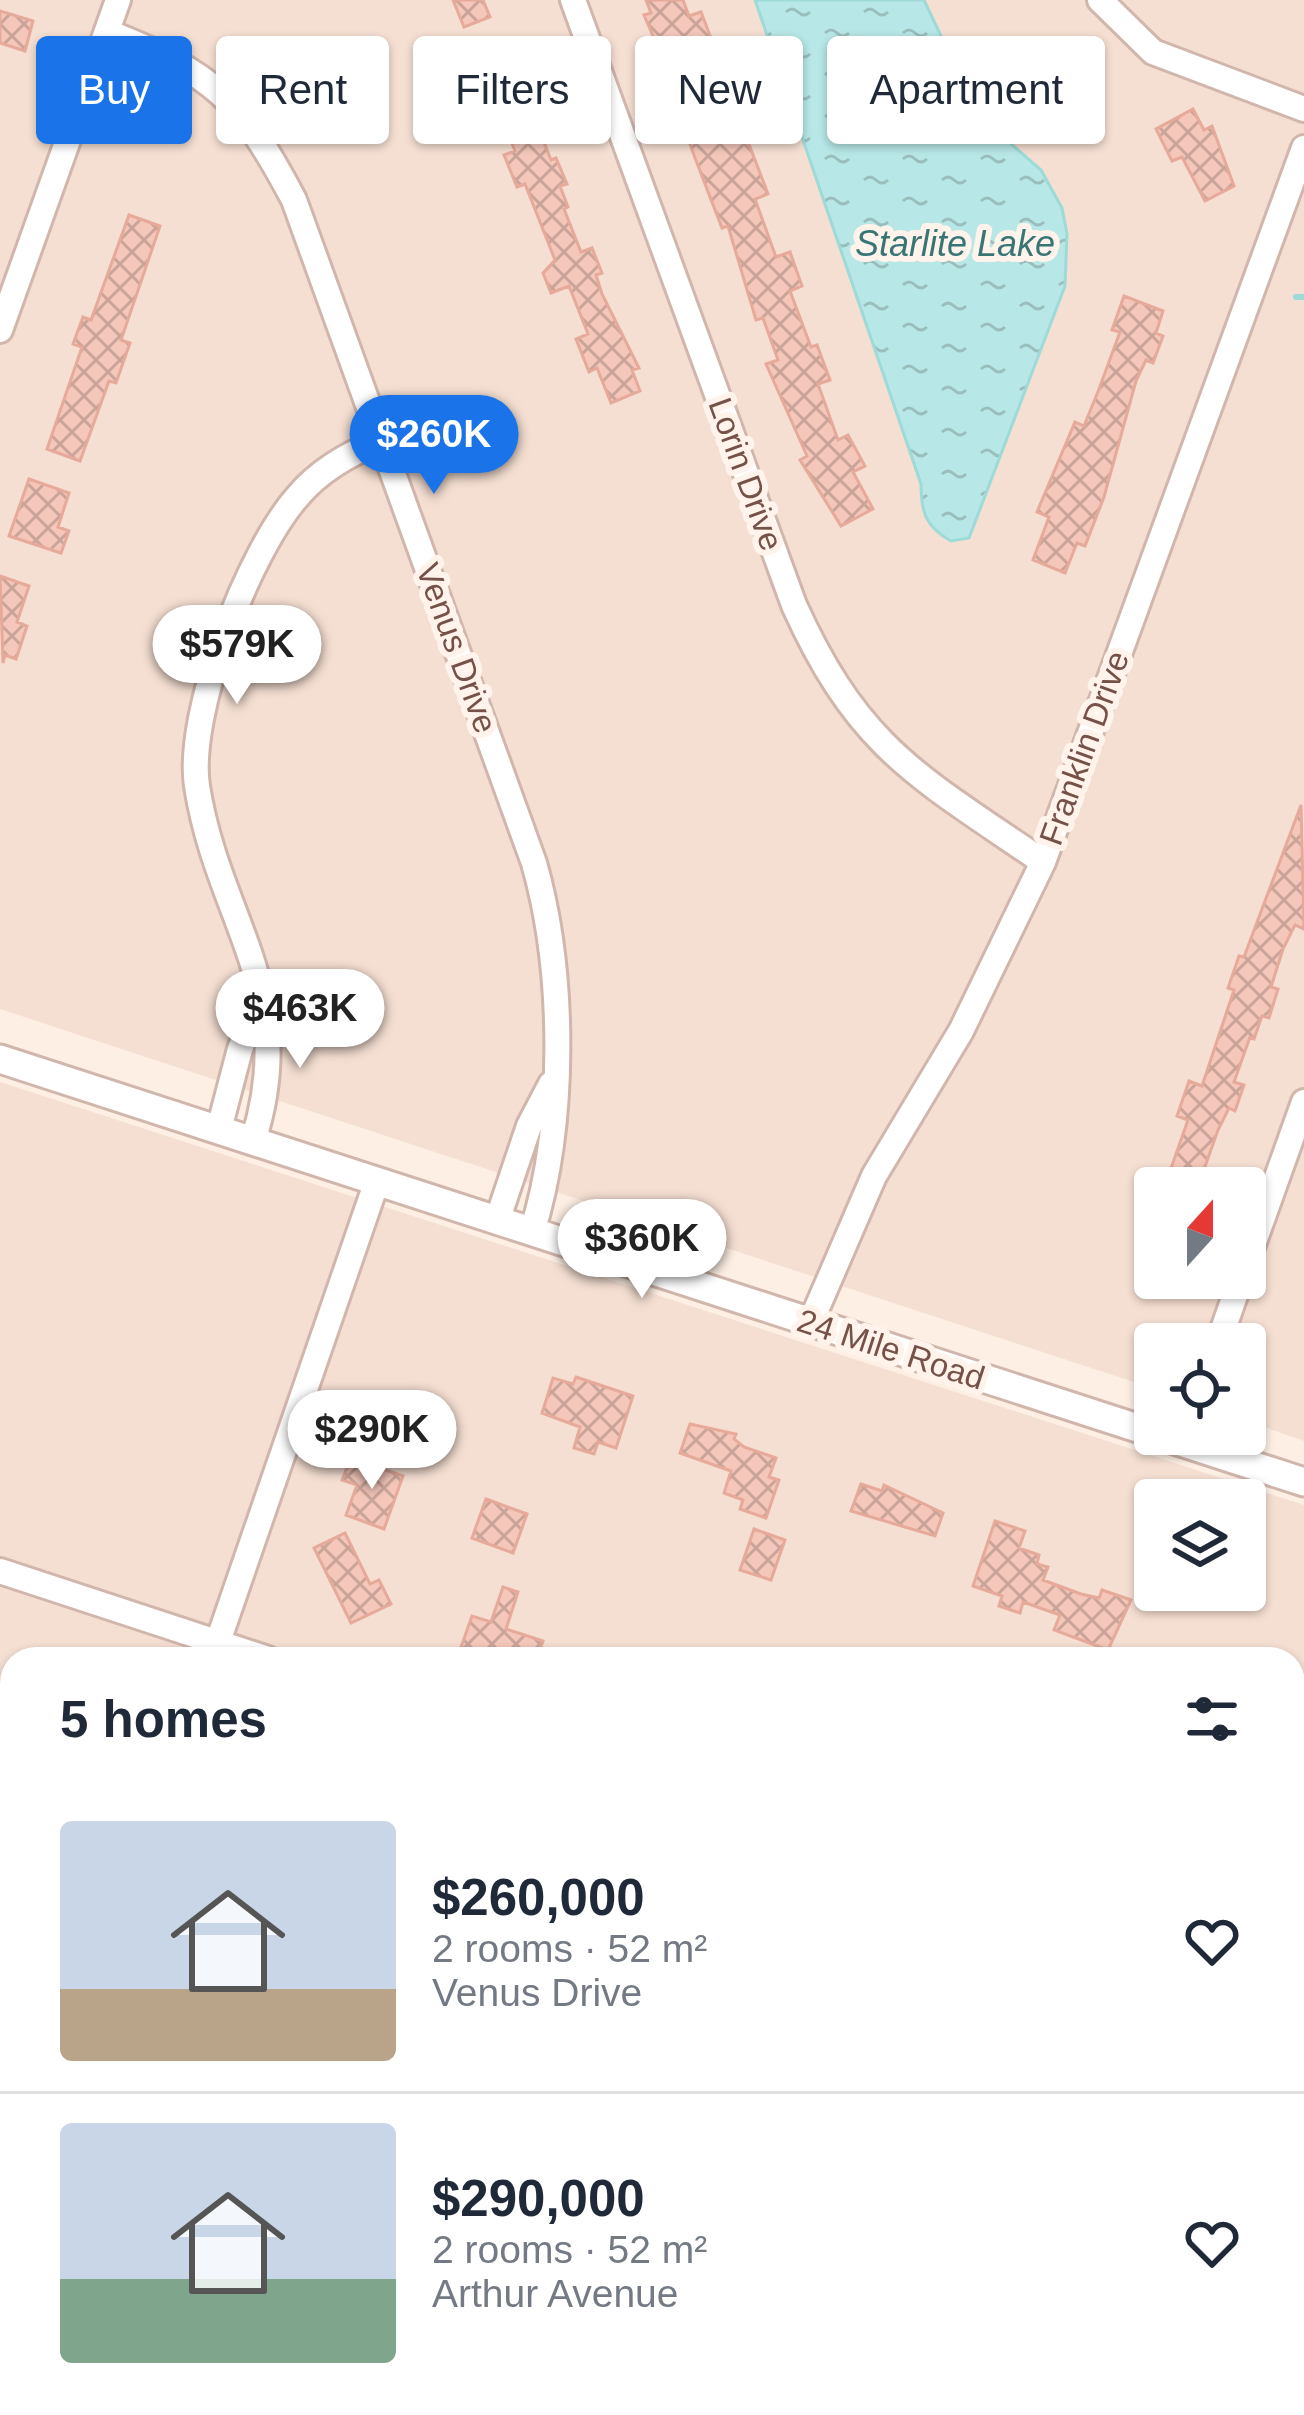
<!DOCTYPE html>
<meta charset="utf-8">
<style>
:root{--surface:#fff;--page:#f6f6f7;--text:#1f2937;--muted:#747a83;--line:#e0e1e3;--accent:#1a73e8}
body{margin:0;font-family:Arial,sans-serif;background:var(--page);color:var(--text);height:100vh;display:flex;flex-direction:column;font-size:45px;white-space:nowrap}
*{box-sizing:border-box;margin:0}
p{font-size:39px;color:var(--muted)}
.icon{flex:none;width:66px;height:66px;fill:none;stroke:currentColor;stroke-width:2;stroke-linecap:round;stroke-linejoin:round}
.map{position:relative;flex:1;overflow:hidden}
.drawer{position:absolute;left:0px;top:1647px;width:1305px;height:768px;display:flex;flex-direction:column;background:var(--surface);border-radius:36px 36px 0 0;box-shadow:0 3px 9px #0004}
.drawer>*{flex:none}
.top-card{position:absolute;left:36px;top:36px;width:1233px;height:108px;display:flex;gap:24px}
.needle{width:78px;rotate:21deg}
.fabs{position:absolute;left:1134px;top:1167px;display:grid;gap:24px}
.fabs a{display:grid;place-items:center;width:132px;height:132px;border-radius:12px;background:var(--surface);box-shadow:0 3px 9px #0004;font-size:60px}
.price{position:absolute;translate:-50% -102px;padding:0 27px;border-radius:42px;background:#fff;color:#222;font-size:39px;line-height:78px;filter:drop-shadow(0 3px 6px #0008)}
.price::after{content:'';position:absolute;left:50%;top:72px;width:36px;height:27px;margin-left:-18px;background:inherit;clip-path:polygon(0 0,100% 0,50% 100%)}
.price.on{background:var(--accent);color:#fff}
ul{padding:0;list-style:none}
li{display:flex;align-items:center;gap:36px;height:300px;padding:0 60px}
li+li{border-top:3px solid var(--line)}
li span{display:grid;place-items:center;flex:none;width:336px;height:240px;border-radius:12px;color:#555}
li>.icon{margin-inline-start:auto}
span .icon{width:144px;height:144px;fill:#fffc;stroke-width:1}
li b{font-size:51px}
h2{display:flex;justify-content:space-between;align-items:center;height:144px;padding:0 60px;font-size:51px}
.pill{padding:0 42px;border-radius:12px;background:var(--surface);box-shadow:0 3px 9px #0004;font-size:42px;line-height:108px}
.pill.on{background:var(--accent);color:#fff}
.map>svg:first-child{display:block}
.residential{fill:#f5dfd2;fill-rule:evenodd}
.water{fill:url(#water-ripples);stroke:#9ddad8;stroke-width:3}
.lines{fill:none;stroke-linecap:round;stroke-linejoin:round}
.stream{stroke:#9ddad8;stroke-width:6}
.building{fill:url(#building-cross-hatch);stroke:#e7aa9a;stroke-width:3}
.minor-casing{stroke:#d1b6ac;stroke-width:30}
.tertiary-casing{stroke:#d1b6ac;stroke-width:33}
.minor{stroke:#fff;stroke-width:24}
.tertiary{stroke:#fff;stroke-width:27}
.labels{text-anchor:middle;dominant-baseline:central;stroke-width:12;stroke-linejoin:round;paint-order:stroke}
.street-label{font-size:33px;fill:#765148;stroke:#fff3eb}
.water-label{font-size:36px;font-style:italic;fill:#387575;stroke:#fff3eb}
</style>
<div class="map">
<svg width="1304" height="2415" viewBox="0 0 1304 2415">
<defs>
<pattern id="water-ripples" width="26" height="14" patternUnits="userSpaceOnUse" patternTransform="scale(3)"><rect width="26" height="14" fill="#b7e7e6"/><path d="M2 4q2-2 4 0t4 0M15 11q2-2 4 0t4 0" fill="none" stroke="#99bebc"/></pattern>
<pattern id="building-cross-hatch" width="8" height="8" patternUnits="userSpaceOnUse" patternTransform="scale(3)"><rect width="8" height="8" fill="#f4c7ba"/><path d="M0 0l8 8M0 8l8-8" fill="none" stroke="#caa499"/></pattern>
</defs>
<rect width="100%" height="100%" fill="#fdefe4"/>
<path class="residential" d="M0,0H1304V1441L1245,1420V1344H1155V1389L0,1009ZM1155,1188H1245V1278H1155Z
M0,1082L1304,1505V2415H1045L1015,2403H1293V1659H12V2403H693L689,2415H0ZM1155,1500H1245V1590H1155Z"/>
<path class="water" d="M755,0H924L979,116L1041,170L1062,208L1067,234L1065,286L969,538L951,541C926,527 921,513 921,484Z"/>
<g class="lines">
<path class="stream" d="M1296,297H1304"/>
</g>
<path class="building" d="M453,0H483L490,17L464,27Z
M646,0H683L689,16L701,12L714,46L700,51L721,109L734,105L768,194L755,199L776,257L790,252L802,286L790,291L811,347L817,345L830,380L818,384L838,440L848,435L865,466L853,472L873,509L841,526L800,460L807,456L766,364L778,360L763,318L756,320L728,226L722,228L695,158L677,108L683,106L644,15L651,13Z
M0,11L33,21L25,51L0,43Z
M501,48L510,68L519,64L528,87L523,89L551,160L556,158L567,184L560,186L568,207L564,209L581,252L592,248L602,273L596,275L602,294L639,368L632,370L640,391L611,403L597,368L589,372L576,339L588,334L569,286L551,293L543,273L555,260L525,184L517,187L504,155L515,151L495,102L481,107L473,88L484,75L476,58Z
M1193,109L1204,130L1212,126L1234,186L1205,201L1182,157L1172,161L1156,129Z
M129,215L160,226L121,340L130,343L116,383L109,381L80,461L47,449L82,347L73,344L83,317L91,320Z
M1124,296L1163,311L1156,333L1163,336L1153,363L1146,360L1136,381L1104,497L1085,546L1077,543L1065,573L1033,560L1049,517L1037,512L1075,422L1084,426L1099,389L1120,332L1112,330Z
M29,479L69,493L58,527L69,531L61,553L9,536Z
M0,576L29,586L17,622L27,626L16,659L5,655L3,663Z
M1301,805L1304,929L1295,925L1283,949L1271,987L1278,989L1269,1018L1262,1016L1254,1039L1250,1037L1234,1082L1244,1085L1235,1111L1229,1108L1218,1130L1202,1175L1232,1188H1164L1188,1120L1177,1116L1189,1081L1202,1086L1234,990L1228,988L1239,956L1244,957Z
M576,1377L633,1396L616,1448L598,1442L594,1454L574,1448L580,1427L542,1413L553,1378L573,1384Z
M690,1424L736,1434L734,1439L744,1447L776,1458L769,1477L779,1480L766,1518L740,1509L743,1500L724,1493L731,1471L680,1453Z
M351,1458L403,1476L384,1529L346,1515L357,1485L342,1480Z
M861,1484L882,1491L884,1485L943,1513L935,1536L851,1511Z
M486,1499L527,1514L513,1553L472,1538Z
M995,1521L1025,1531L1019,1548L1039,1555L1037,1564L1048,1567L1043,1580L1081,1594L1099,1598L1102,1590L1131,1600L1108,1650L1054,1630L1060,1615L1023,1602L1020,1613L999,1606L1002,1596L973,1586Z
M754,1529L785,1540L771,1580L740,1570Z
M345,1533L370,1584L379,1580L391,1604L351,1623L314,1548Z
M503,1587L518,1592L506,1629L543,1641L537,1659H496L461,1647L472,1616L491,1622Z"/>
<g class="lines">
<g class="minor-casing">
<path id="minor" d="M573,0L794,605C859,749 918,776 1043,862
M1100,0L1153,52L1304,109
M107,32C215,74 241,100 294,200L534,863C565,972 566,1123 532,1232
M0,330L118,0
M219,1129L240,1049L260,999
M253,1141C301,991 218,921 197,786C186,713 249,551 298,496C320,470 350,453 381,441
M497,1221L529,1126L551,1084
M1245,1267L1304,1102
M810,1324L874,1176L961,1031L1043,862L1304,148
M1218,1344L1241,1278
M0,1571L268,1659
M212,1659L377,1181
M1293,2015L1304,2020
M0,2088L12,2091"/>
</g>
<g class="tertiary-casing">
<path id="tertiary" d="M0,1059L1304,1482"/>
</g>
<use href="#minor" class="minor"/>
<use href="#tertiary" class="tertiary"/>
</g>
<g class="labels">
<g class="street-label">
<text transform="translate(746 474) rotate(70)">Lorin Drive</text>
<text transform="translate(457 648) rotate(70)">Venus Drive</text>
<text transform="translate(1084 748) rotate(-70)">Franklin Drive</text>
<text transform="translate(891 1349) rotate(18)">24 Mile Road</text>
</g>
<g class="water-label">
<text x="955" y="243">Starlite Lake</text>
</g>
</g>
</svg>
<div class="fabs">
<a><svg class="needle" viewBox="-14 -14 28 28"><path d="M0-13l5 13h-10z" fill="#e53935"/><path d="M0 13l5-13h-10z" fill="#747a83"/></svg></a>
<a><svg class="icon" aria-label="locate" viewBox="0 0 24 24"><circle cx="12" cy="12" r="6"/><path d="M12 2v4M12 18v4M2 12h4M18 12h4"/></svg></a>
<a><svg class="icon" aria-label="layers" viewBox="0 0 24 24"><path d="M12 4l9 5-9 5-9-5zM3 14l9 5 9-5"/></svg></a>
</div>
<b class="price on" style="left:434px;top:497px">$260K</b>
<b class="price" style="left:237px;top:707px">$579K</b>
<b class="price" style="left:300px;top:1071px">$463K</b>
<b class="price" style="left:642px;top:1301px">$360K</b>
<b class="price" style="left:372px;top:1492px">$290K</b>
<div class="top-card">
<a class="pill on">Buy</a>
<a class="pill">Rent</a>
<a class="pill">Filters</a>
<a class="pill">New</a>
<a class="pill">Apartment</a>
</div>
<section class="drawer">
<h2>5 homes<svg class="icon" aria-label="filters" viewBox="0 0 24 24"><path d="M4 7h16M4 17h16"/><circle cx="9" cy="7" r="2"/><circle cx="15" cy="17" r="2"/></svg></h2>
<ul>
<li><span style="background:linear-gradient(#c9d6e8 70%,#b9a48a 0)"><svg class="icon" aria-label="home" viewBox="0 0 24 24"><path d="M3 11l9-7 9 7M6 9v11h12V9"/></svg></span><div><b>$260,000</b><p>2 rooms · 52 m²</p><p>Venus Drive</p></div><svg class="icon" aria-label="heart" viewBox="0 0 24 24"><path d="M12 20l-8-8c-3-5 5-10 8-4 3-6 11-1 8 4z"/></svg></li>
<li><span style="background:linear-gradient(#c9d6e8 65%,#7fa58c 0)"><svg class="icon" aria-label="home" viewBox="0 0 24 24"><path d="M3 11l9-7 9 7M6 9v11h12V9"/></svg></span><div><b>$290,000</b><p>2 rooms · 52 m²</p><p>Arthur Avenue</p></div><svg class="icon" aria-label="heart" viewBox="0 0 24 24"><path d="M12 20l-8-8c-3-5 5-10 8-4 3-6 11-1 8 4z"/></svg></li>
</ul>
</section>
</div>
